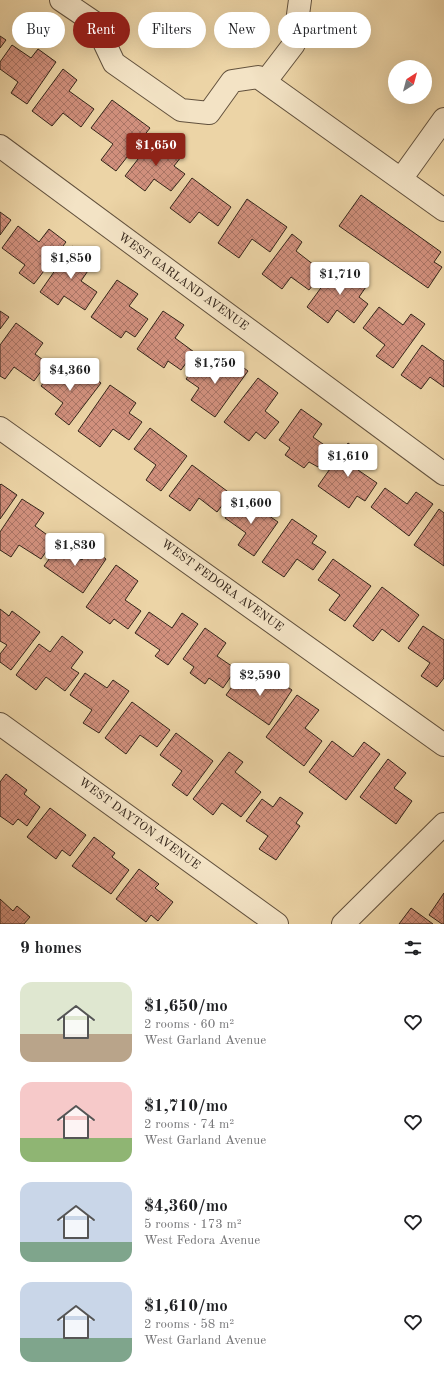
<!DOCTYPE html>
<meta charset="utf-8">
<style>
:root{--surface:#fff;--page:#f6f6f6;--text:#202124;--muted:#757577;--accent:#8f2418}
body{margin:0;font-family:"Old Standard TT",serif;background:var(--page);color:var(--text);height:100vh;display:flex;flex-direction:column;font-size:15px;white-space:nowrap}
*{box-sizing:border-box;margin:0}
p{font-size:13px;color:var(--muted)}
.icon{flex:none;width:22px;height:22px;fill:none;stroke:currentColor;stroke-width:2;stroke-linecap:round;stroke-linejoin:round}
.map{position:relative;height:924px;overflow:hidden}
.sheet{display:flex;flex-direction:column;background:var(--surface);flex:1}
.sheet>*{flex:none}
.top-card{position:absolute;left:12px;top:12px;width:420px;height:36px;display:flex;gap:8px}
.needle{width:26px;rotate:36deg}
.tools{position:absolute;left:388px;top:60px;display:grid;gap:8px}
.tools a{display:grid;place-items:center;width:44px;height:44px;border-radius:50%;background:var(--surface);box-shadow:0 4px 16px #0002;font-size:20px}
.price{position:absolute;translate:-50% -34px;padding:0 9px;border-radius:4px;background:#fff;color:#222;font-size:13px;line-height:26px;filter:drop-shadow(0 1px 2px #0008)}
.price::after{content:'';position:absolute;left:50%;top:24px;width:12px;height:9px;margin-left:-6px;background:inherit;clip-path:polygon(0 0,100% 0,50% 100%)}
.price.current{background:var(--accent);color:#fff}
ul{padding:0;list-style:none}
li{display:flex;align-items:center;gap:12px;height:100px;padding:0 20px}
li span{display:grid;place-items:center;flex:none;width:112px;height:80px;border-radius:12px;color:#555}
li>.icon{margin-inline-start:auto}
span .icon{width:48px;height:48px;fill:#fffc;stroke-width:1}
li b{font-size:17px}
h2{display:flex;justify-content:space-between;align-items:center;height:48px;padding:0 20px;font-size:17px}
.chip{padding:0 14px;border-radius:18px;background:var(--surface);box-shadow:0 4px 16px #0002;font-size:14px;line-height:36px}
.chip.current{background:var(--accent);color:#fff}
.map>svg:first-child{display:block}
.building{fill:url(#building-cross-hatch);stroke:#34251a}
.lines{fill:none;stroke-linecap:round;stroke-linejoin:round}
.street-casing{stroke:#62513d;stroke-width:24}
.street{stroke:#f3e3c5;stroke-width:22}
.labels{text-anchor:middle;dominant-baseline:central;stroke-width:3;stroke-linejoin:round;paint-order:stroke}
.street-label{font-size:12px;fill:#34251a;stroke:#f3e3c5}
</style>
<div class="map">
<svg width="444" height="924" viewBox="0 0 444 924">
<defs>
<pattern id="building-cross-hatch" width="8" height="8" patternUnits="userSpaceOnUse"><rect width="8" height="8" fill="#d1907d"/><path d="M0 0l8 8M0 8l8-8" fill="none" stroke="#aa7566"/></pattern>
</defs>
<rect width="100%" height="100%" fill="#ecd4a6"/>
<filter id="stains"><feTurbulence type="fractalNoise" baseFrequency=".005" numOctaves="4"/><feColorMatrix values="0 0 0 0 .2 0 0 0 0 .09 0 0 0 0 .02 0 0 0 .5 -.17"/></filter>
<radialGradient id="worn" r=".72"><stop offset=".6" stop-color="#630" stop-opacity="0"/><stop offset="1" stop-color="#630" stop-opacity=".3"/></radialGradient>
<path class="building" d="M0,36L6,40L0,48Z
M12,45L31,58L38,49L56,62L27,104L11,93L18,82L0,69V62Z
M63,69L77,80L69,91L94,109L81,127L63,113L52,126L32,111Z
M112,100L150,128L116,171L101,160L113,144L91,128Z
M155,137L181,157L174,166L185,174L171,191L154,179L145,191L125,176Z
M192,178L231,207L218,226L199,212L190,223L170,208Z
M361,195L441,252L434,262L442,267L428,288L339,226Z
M247,199L287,227L270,252L252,239L239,258L218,243Z
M0,212L11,220L0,235Z
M18,226L39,242L49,229L66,242L34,284L19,273L25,265L2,248Z
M292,234L302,242L296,251L323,272L309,290L291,277L282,289L262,274Z
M72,246L94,262L81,281L97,292L85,310L64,296L58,305L40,292Z
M339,263L368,284L359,297L368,304L354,323L337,310L328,323L307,307Z
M117,280L138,294L129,306L148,319L135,337L126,331L121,338L91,317Z
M379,307L403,325L411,314L425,324L393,368L376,356L385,345L363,328Z
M0,311L9,317L0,329Z
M163,311L184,325L175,338L194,352L181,370L168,361L164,368L137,349Z
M16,323L43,343L35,354L47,363L34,381L14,367L5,379L0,376V345Z
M422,345L444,361V387L430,377L421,389L401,375Z
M202,357L224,373L233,360L248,371L215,417L191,400L199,388L186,379Z
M58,364L80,381L87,373L101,383L69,425L55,414L63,403L41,386Z
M258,378L278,393L265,411L279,422L265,439L256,432L249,441L224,422Z
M110,385L136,403L129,413L142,422L129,440L113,429L100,447L78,431Z
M301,409L322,424L313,437L330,449L318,467L309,462L304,468L285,455L290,448L279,440Z
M150,428L187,456L161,491L146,480L156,465L134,449Z
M348,443L367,457L358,470L377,483L365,501L357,496L349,508L318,486Z
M192,465L231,494L217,512L199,498L190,511L169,496Z
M1,484L17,495L0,519V485Z
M385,488L407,504L416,492L433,504L409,536L371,507Z
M240,496L278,522L254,556L238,545L246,533L225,518Z
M22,499L44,513L35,526L54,540L41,559L19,545L11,557L0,550V532Z
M439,509L444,513V566L414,545Z
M292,519L317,536L312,543L326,552L313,570L297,559L284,577L262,562Z
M60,544L82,560L90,547L106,559L83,593L44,566Z
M333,559L371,586L345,621L329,610L340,595L318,580Z
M116,565L138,581L125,600L141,611L128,629L114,619L110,624L86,607Z
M382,587L419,615L399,642L382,629L373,641L353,626Z
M0,609L9,616L12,611L40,632L11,670L0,662V654L7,645L0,641Z
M149,612L172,628L182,613L198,624L168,665L155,656L160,650L135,633Z
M423,626L444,640V678L437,687L421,676L430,663L408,648Z
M205,628L226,643L217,656L236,669L223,688L209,678L205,684L190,673L194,667L183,659Z
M62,636L83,652L71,668L79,673L65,691L46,677L36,690L16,675L39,644L50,652Z
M85,673L107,688L113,680L129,691L99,733L83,723L92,710L70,695Z
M242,673L264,689L273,677L292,690L269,725L226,695Z
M297,695L319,710L305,728L322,741L304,766L266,737Z
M132,702L170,730L157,747L140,735L126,754L105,738Z
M176,733L213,761L187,796L172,785L182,771L160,755Z
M332,741L353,757L364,742L380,754L346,800L309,772Z
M229,752L243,762L235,772L261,792L241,817L222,803L213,815L193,799Z
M388,759L406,773L394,788L412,801L396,824L360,797Z
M6,774L27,790L24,794L40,807L27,826L18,819L13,825L0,816V782Z
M280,797L303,813L296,823L300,826L276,860L259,849L268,836L246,821L262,799L273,807Z
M50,808L86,835L70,856L62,850L56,859L27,837Z
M94,837L115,853L112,857L129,870L111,894L72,866Z
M139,869L159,884L155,888L173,902L158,921L151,915L146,922L116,899Z
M444,893V924H442L429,915Z
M0,899L13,911L17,906L30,917L24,924H0Z
M411,908L433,924H399Z"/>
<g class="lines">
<g class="street-casing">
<path id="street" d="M61,0L95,23L114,63L181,110L209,113L232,81L258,77L444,210
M265,82L294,44L300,0
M0,146L444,474
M401,179L444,119
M0,428L444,745
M0,724L277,924
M343,924L444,824"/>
</g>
<use href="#street" class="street"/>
</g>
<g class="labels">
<g class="street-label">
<text transform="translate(183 282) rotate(36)">WEST GARLAND AVENUE</text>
<text transform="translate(222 586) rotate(36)">WEST FEDORA AVENUE</text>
<text transform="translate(139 824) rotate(36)">WEST DAYTON AVENUE</text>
</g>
</g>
<rect width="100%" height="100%" filter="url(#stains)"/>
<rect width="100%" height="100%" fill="url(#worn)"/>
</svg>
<div class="tools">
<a><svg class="needle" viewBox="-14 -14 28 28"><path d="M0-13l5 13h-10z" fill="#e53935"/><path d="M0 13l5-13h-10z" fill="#757577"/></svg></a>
</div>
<b class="price current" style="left:156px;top:167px">$1,650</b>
<b class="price" style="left:71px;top:280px">$1,850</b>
<b class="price" style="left:340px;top:296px">$1,710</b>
<b class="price" style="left:215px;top:385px">$1,750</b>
<b class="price" style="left:70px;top:392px">$4,360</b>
<b class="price" style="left:348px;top:478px">$1,610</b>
<b class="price" style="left:251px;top:525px">$1,600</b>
<b class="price" style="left:75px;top:567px">$1,830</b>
<b class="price" style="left:260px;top:697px">$2,590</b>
<div class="top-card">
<a class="chip">Buy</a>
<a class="chip current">Rent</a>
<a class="chip">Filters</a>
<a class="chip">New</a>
<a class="chip">Apartment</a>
</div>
</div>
<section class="sheet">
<h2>9 homes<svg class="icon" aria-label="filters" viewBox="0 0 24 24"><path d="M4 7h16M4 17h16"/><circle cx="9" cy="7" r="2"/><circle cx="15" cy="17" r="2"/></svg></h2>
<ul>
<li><span style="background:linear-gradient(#dfe7d0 65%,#b9a48a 0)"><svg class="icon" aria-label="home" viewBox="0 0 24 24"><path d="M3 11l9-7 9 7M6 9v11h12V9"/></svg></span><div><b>$1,650/mo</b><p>2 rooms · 60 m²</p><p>West Garland Avenue</p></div><svg class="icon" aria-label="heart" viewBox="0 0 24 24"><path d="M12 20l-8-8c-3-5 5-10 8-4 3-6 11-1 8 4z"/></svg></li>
<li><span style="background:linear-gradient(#f6c9c9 70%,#8fb573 0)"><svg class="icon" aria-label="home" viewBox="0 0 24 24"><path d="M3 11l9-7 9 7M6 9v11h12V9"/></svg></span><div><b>$1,710/mo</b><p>2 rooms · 74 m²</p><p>West Garland Avenue</p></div><svg class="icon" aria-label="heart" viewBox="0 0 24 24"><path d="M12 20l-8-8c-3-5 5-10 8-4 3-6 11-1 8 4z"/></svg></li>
<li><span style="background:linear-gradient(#c9d6e8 75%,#7fa58c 0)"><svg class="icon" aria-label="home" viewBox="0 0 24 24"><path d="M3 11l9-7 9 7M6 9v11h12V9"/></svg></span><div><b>$4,360/mo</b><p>5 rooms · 173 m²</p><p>West Fedora Avenue</p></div><svg class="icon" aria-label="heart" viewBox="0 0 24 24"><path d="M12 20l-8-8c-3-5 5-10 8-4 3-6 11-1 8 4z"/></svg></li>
<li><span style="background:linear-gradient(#c9d6e8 70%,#7fa58c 0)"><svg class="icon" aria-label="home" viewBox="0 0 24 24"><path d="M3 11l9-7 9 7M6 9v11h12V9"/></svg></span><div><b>$1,610/mo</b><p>2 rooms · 58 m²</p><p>West Garland Avenue</p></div><svg class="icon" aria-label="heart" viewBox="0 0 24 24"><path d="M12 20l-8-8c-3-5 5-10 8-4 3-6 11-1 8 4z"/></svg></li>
</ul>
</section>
